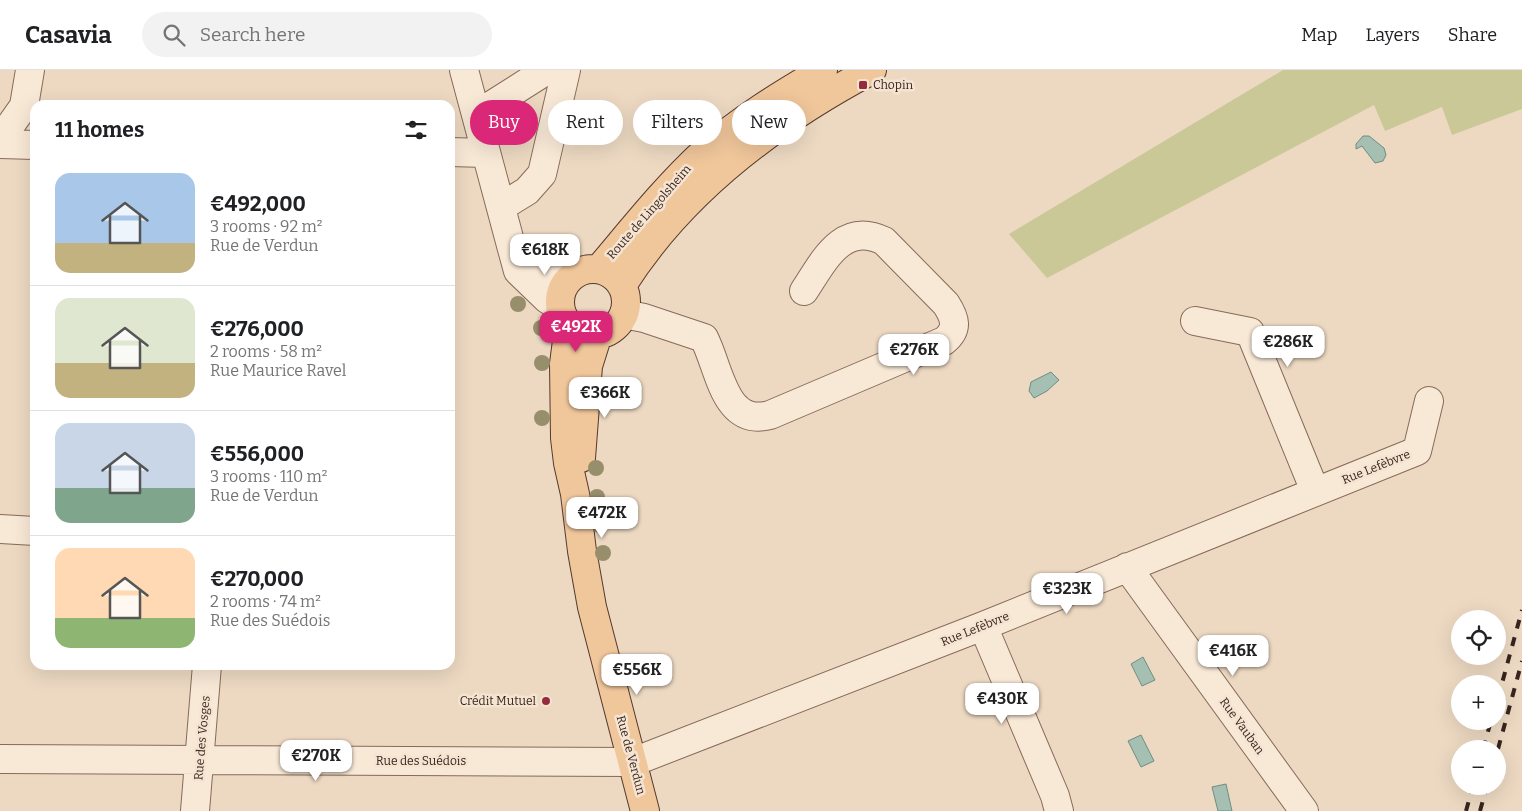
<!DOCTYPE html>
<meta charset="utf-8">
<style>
:root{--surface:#fff;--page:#f2f2f2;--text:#202124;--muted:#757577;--line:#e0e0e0;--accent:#db2777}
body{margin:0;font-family:Bitter,serif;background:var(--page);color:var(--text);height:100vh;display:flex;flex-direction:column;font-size:19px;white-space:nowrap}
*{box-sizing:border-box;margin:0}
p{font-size:16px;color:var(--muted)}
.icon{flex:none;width:28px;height:28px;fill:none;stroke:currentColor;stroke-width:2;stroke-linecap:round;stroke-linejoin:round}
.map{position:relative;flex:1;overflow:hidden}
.sheet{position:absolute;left:30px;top:30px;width:425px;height:570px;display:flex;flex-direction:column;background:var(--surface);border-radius:15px;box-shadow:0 5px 20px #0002}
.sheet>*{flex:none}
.top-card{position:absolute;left:470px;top:30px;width:475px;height:45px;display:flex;gap:10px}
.fabs{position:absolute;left:1451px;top:540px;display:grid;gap:10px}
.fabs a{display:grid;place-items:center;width:55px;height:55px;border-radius:50%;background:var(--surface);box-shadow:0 5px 20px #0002;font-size:25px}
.price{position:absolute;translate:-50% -42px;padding:0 11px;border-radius:10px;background:#fff;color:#222;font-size:16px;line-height:32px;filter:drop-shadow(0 1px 2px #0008)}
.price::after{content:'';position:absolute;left:50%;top:30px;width:15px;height:11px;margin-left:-8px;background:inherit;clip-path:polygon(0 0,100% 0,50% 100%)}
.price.current{background:var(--accent);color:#fff}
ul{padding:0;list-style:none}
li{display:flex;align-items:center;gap:15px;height:125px;padding:0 25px}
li+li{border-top:1px solid var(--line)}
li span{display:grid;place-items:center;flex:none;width:140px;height:100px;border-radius:15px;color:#555}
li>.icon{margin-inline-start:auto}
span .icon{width:60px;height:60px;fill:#fffc;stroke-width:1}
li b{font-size:21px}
h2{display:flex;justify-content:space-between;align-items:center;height:60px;padding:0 25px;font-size:21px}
.pill{padding:0 18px;border-radius:22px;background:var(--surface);box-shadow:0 5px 20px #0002;font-size:18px;line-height:45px}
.pill.current{background:var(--accent);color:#fff}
header{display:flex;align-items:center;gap:30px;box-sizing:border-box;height:70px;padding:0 25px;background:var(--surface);border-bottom:1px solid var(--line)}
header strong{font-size:24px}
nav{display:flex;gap:28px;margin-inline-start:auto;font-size:18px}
.search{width:350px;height:45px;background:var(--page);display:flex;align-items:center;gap:12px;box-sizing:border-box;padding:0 18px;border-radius:28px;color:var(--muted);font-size:19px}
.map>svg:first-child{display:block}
.green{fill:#cbc897}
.water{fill:#a5c0b3;stroke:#6c8e7f}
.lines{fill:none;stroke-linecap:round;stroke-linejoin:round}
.minor-casing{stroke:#876a5a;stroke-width:30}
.major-casing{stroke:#55392e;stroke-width:30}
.minor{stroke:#f8e8d6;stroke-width:28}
.major{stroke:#f0c69b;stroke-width:28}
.rail{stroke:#37251e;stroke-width:4;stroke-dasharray:9 9;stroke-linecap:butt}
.tree{fill:#978f6c}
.poi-dot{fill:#952b3f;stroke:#f5e4d2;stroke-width:2}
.labels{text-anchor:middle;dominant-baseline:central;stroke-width:5;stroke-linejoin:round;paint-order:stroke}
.poi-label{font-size:12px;fill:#37251e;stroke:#f5e4d2;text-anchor:start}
.street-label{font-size:12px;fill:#37251e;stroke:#f5e4d2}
</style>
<header>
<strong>Casavia</strong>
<div class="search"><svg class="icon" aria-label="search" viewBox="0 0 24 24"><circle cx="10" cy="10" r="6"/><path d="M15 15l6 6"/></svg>Search here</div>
<nav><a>Map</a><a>Layers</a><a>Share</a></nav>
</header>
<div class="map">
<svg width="1522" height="741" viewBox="0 0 1522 741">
<rect width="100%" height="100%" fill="#edd9c2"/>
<path class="green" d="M1283,0H1522V39L1452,65L1442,37L1385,61L1374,35L1047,208L1009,164Z"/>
<path class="water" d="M1363,66H1369L1384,78L1386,85L1383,91L1375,93L1362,76L1356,79V74Z
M1051,302L1059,310L1047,321L1034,328L1029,321L1031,312Z
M1143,587L1155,610L1142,616L1131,594Z
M1141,665L1154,691L1141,697L1128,671Z
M1226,714L1232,741H1218L1212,717Z"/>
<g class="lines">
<g class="minor-casing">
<path id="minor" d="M464,0L512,179
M476,45L547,0
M0,70L24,36L30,0
M0,74L35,75
M450,82L486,83
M501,137L527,121L542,104L566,0
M560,237L547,229L518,201L512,179L530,193L569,209
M624,244L644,248L704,268C720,299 724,357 770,345L944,271C959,259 955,248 946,234L884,171C842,151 824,191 804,221
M1195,251L1250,262L1315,421
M0,459L35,461
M1127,497L1304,741
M983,556L1055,726L1059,741
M0,689L633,692L983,556L1417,381L1429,331
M195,741L207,595"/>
</g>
<g class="major-casing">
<path id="major" d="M560 232a33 33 0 1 1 66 0a33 33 0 1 1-66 0Z
M599,199C633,159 665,118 704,82C739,50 781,25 823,0
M623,214C683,120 774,52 872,0
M569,255L564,294L565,368L568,393L575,424L582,481L592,537L645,741
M581,388L588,296L598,264"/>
</g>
<use href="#minor" class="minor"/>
<use href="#major" class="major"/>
<path class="rail" d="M1498,628L1522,540
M1483,679L1491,651
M1498,679L1522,591
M1466,741L1473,716
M1480,741L1487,716"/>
</g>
<g class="tree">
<circle cx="518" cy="234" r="8"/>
<circle cx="541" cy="258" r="8"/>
<circle cx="542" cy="293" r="8"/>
<circle cx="542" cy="348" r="8"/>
<circle cx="596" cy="398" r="8"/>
<circle cx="597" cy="427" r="8"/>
<circle cx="600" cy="455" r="8"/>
<circle cx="603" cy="483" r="8"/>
</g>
<g class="poi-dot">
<rect x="858" y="10" width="10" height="10" rx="2.5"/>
<circle cx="546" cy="631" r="5"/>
</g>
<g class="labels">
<g class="poi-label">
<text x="873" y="15">Chopin</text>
<text x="536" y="631" text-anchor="end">Crédit Mutuel</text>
</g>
<g class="street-label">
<text transform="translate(649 142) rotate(-49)">Route de Lingolsheim</text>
<text transform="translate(1376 397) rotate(-22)">Rue Lefèbvre</text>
<text transform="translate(975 559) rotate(-22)">Rue Lefèbvre</text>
<text transform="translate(1242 656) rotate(54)">Rue Vauban</text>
<text transform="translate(202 668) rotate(-85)">Rue des Vosges</text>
<text transform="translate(631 685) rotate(75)">Rue de Verdun</text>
<text x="421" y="691">Rue des Suédois</text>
</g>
</g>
</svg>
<div class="fabs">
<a><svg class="icon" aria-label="locate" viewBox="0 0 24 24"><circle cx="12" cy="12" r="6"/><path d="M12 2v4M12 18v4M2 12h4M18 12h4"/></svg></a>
<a>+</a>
<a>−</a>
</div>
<b class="price" style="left:545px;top:206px">€618K</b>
<b class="price current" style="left:576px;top:283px">€492K</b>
<b class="price" style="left:1288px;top:298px">€286K</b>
<b class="price" style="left:914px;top:306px">€276K</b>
<b class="price" style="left:605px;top:349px">€366K</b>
<b class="price" style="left:602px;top:469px">€472K</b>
<b class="price" style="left:1067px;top:545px">€323K</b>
<b class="price" style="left:1233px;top:607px">€416K</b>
<b class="price" style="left:637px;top:626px">€556K</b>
<b class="price" style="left:1002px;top:655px">€430K</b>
<b class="price" style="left:316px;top:712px">€270K</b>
<div class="top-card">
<a class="pill current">Buy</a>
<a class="pill">Rent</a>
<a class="pill">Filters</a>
<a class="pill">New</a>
</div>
<section class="sheet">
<h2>11 homes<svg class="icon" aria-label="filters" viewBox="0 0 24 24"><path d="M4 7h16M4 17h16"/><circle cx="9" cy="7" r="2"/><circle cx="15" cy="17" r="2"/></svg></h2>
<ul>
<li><span style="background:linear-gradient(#a9c7e8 70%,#c2b280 0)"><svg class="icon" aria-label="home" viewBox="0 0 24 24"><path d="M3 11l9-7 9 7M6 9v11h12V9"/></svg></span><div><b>€492,000</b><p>3 rooms · 92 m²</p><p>Rue de Verdun</p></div></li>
<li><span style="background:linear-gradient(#dfe7d0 65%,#c2b280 0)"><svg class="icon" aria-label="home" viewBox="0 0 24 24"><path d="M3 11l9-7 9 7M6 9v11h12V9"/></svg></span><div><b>€276,000</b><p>2 rooms · 58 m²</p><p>Rue Maurice Ravel</p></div></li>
<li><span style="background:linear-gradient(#c9d6e8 65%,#7fa58c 0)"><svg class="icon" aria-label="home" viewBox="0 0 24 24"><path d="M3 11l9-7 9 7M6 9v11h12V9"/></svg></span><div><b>€556,000</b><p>3 rooms · 110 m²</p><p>Rue de Verdun</p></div></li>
<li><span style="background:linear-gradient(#ffd9b3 70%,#8fb573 0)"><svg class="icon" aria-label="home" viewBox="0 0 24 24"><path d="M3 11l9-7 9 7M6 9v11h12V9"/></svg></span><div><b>€270,000</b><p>2 rooms · 74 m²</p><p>Rue des Suédois</p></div></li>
</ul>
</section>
</div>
